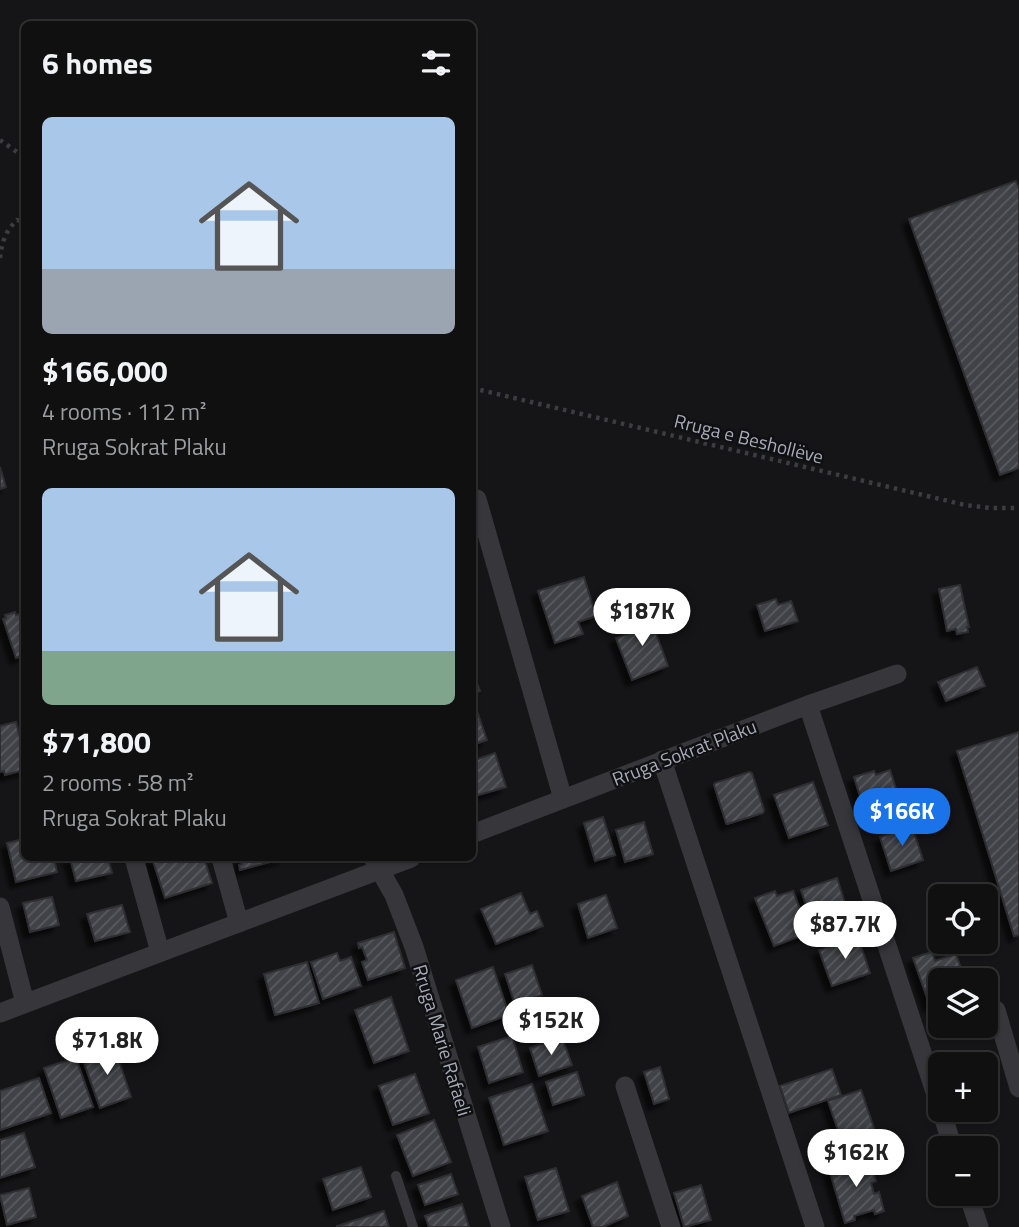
<!DOCTYPE html>
<meta charset="utf-8">
<style>
:root{--surface:#101011;--page:#1e1e1f;--text:#f1f3f6;--muted:#9c9d9f;--line:#303031;--accent:#1a73e8}
body{margin:0;font-family:"Titillium Web",sans-serif;background:var(--page);color:var(--text);height:100vh;display:flex;flex-direction:column;font-size:26px;white-space:nowrap}
*{box-sizing:border-box;margin:0}
p{font-size:23px;color:var(--muted)}
.icon{flex:none;width:38px;height:38px;fill:none;stroke:currentColor;stroke-width:2;stroke-linecap:round;stroke-linejoin:round}
.map{position:relative;flex:1;overflow:hidden}
.details{position:absolute;left:21px;top:21px;width:455px;height:840px;display:flex;flex-direction:column;background:var(--surface);border-radius:10px;box-shadow:0 2px 5px #0004,0 0 0 2px var(--line)}
.details>*{flex:none}
.fabs{position:absolute;left:928px;top:884px;display:grid;gap:14px}
.fabs a{display:grid;place-items:center;width:70px;height:70px;border-radius:10px;background:var(--surface);box-shadow:0 2px 5px #0004,0 0 0 2px var(--line);font-size:35px}
.price{position:absolute;translate:-50% -60px;padding:0 16px;border-radius:24px;background:#fff;color:#222;font-size:23px;line-height:46px;filter:drop-shadow(0 2px 4px #0008)}
.price::after{content:'';position:absolute;left:50%;top:42px;width:21px;height:16px;margin-left:-10px;background:inherit;clip-path:polygon(0 0,100% 0,50% 100%)}
.price.selected{background:var(--accent);color:#fff}
ul{padding:0;list-style:none}
li{display:grid;align-content:center;gap:14px;height:371px;padding:0 21px}
li span{display:grid;place-items:center;height:217px;border-radius:10px;color:#555}
li>.icon{margin-inline-start:auto}
span .icon{width:126px;height:126px;fill:#fffc;stroke-width:1}
li b{font-size:30px}
h2{display:flex;justify-content:space-between;align-items:center;height:84px;padding:0 21px;font-size:30px}
.map>svg:first-child{display:block}
.building{fill:url(#building-hatch);stroke:#2f2f33;stroke-width:2;filter:url(#shadow)}
.lines{fill:none;stroke-linecap:round;stroke-linejoin:round}
.path{stroke:#3c3d42;stroke-width:4.5;stroke-dasharray:3.5 5;stroke-linecap:butt}
.lane{stroke:#36363b;stroke-width:10}
.street{stroke:#36363b;stroke-width:19}
.labels{text-anchor:middle;dominant-baseline:central;stroke-width:5;stroke-linejoin:round;paint-order:stroke}
.street-label{font-size:19px;fill:#a7aab7;stroke:#101012}
</style>
<div class="map">
<svg width="1019" height="1227" viewBox="0 0 1019 1227">
<defs>
<pattern id="building-hatch" width="6" height="6" patternUnits="userSpaceOnUse" patternTransform="scale(1.75)"><rect width="6" height="6" fill="#414247"/><path d="M-1 1l2-2M0 6l6-6M5 7l2-2" fill="none" stroke="#5a5b5f"/></pattern>
<filter id="shadow"><feDropShadow dx="-6" dy="6" stdDeviation="2" flood-color="#0009"/></filter>
</defs>
<rect width="100%" height="100%" fill="#151517"/>
<path class="building" d="M1016,181L1019,189V468L1000,475L909,219Z
M0,467L6,487L0,489Z
M584,577L596,616L578,622L583,634L555,643L538,591Z
M960,585L969,627H967L968,632L957,634L956,629L947,631L939,589Z
M776,599L778,605L791,601L798,621L765,631L757,605Z
M15,612L16,615L24,613V655L16,658L3,619L6,618L5,615Z
M648,612L668,666L632,680L616,638L632,632L627,620Z
M977,667L985,686L946,701L938,682Z
M472,670L480,691L472,694Z
M476,708L487,740L472,745V709Z
M16,722L24,754V770L5,775L4,771L0,772V726Z
M1019,732V935L1014,936L957,751Z
M495,753L506,787L472,797V761Z
M890,770L900,801L891,804L892,808L866,816L854,777L874,771L876,775Z
M749,772L752,773L764,810L763,813L727,824L726,823L714,785L715,783Z
M813,782L828,825L789,838L774,795Z
M603,817L615,855L595,861L584,823Z
M644,822L653,854L625,862L616,830Z
M912,826L923,860L891,871L880,837Z
M24,839V858H46V860L54,858L57,872L16,882L7,843Z
M70,858H108L112,873L76,881Z
M152,858H204L212,883L165,898Z
M241,858H285L240,870L239,865L242,864Z
M837,878L849,915L813,926L801,890Z
M775,891L777,896L793,891L809,933L774,946L755,898Z
M521,893L530,914L537,911L543,926L496,944L481,909Z
M606,895L617,928L588,938L578,904Z
M52,897L59,925L30,932L23,903Z
M122,905L130,932L95,941L87,914Z
M394,932L405,968L368,980L362,962L367,960L362,947L359,948L358,943Z
M858,937L870,973L832,986L819,950Z
M932,952L935,961L956,954L965,980H940V1003L930,1006L913,958Z
M337,953L340,961L351,957L361,986L323,999L311,962Z
M307,962L319,1003L275,1015L264,974Z
M532,965L542,995L515,1004L505,974Z
M493,967L509,1015L472,1028L456,980Z
M391,997L409,1051L374,1063L355,1010Z
M512,1036L523,1072L489,1083L478,1047Z
M562,1037L572,1065L539,1076L530,1048Z
M114,1046L131,1097L100,1108L82,1057Z
M76,1058L93,1107L61,1118L44,1068Z
M660,1067L669,1099L654,1104L644,1072Z
M832,1069L841,1095L789,1113L780,1086Z
M577,1072L584,1095L553,1105L546,1082Z
M415,1074L429,1113L393,1125L379,1086Z
M39,1078L51,1113L0,1130V1091Z
M532,1084L548,1131L504,1145L489,1098Z
M861,1090L875,1131L842,1142L828,1101Z
M434,1120L451,1162L413,1176L397,1135Z
M24,1133L35,1167L0,1178V1140Z
M869,1157L876,1181L871,1183L874,1194L879,1192L884,1211L875,1214L874,1210L854,1216L855,1220L845,1223L829,1169Z
M361,1167L371,1197L333,1210L323,1179Z
M556,1168L569,1211L538,1220L525,1177Z
M451,1174L458,1194L425,1205L418,1185Z
M617,1182L628,1216L603,1227H593L582,1196Z
M701,1185L711,1220L684,1227L674,1193Z
M29,1188L36,1217L7,1225L0,1195Z
M462,1204L469,1227H429L425,1216Z
M384,1211L389,1227H337V1226Z"/>
<g class="lines">
<path class="path" d="M0,140L24,157
M0,258C2,243 5,231 17,220L24,222
M472,388L965,505L990,508H1019"/>
<path class="lane" d="M396,1176L413,1227"/>
<path class="street" d="M477,499L563,799
M808,705L940,1107
M662,760L815,1227
M472,834L808,705L897,674
M134,858L160,952
M221,858L239,923
M373,858L394,895L414,947L501,1227
M0,907L25,1003
M996,1010L1019,1088
M0,1013L411,858
M625,1086L671,1227
M941,1110L953,1148
M968,1194L979,1227"/>
</g>
<g class="labels">
<g class="street-label">
<text transform="translate(749 438) rotate(14)">Rruga e Beshollëve</text>
<text transform="translate(684 752) rotate(-21)">Rruga Sokrat Plaku</text>
<text transform="translate(443 1040) rotate(73)">Rruga Marie Rafaeli</text>
</g>
</g>
</svg>
<div class="fabs">
<a><svg class="icon" aria-label="locate" viewBox="0 0 24 24"><circle cx="12" cy="12" r="6"/><path d="M12 2v4M12 18v4M2 12h4M18 12h4"/></svg></a>
<a><svg class="icon" aria-label="layers" viewBox="0 0 24 24"><path d="M12 4l9 5-9 5-9-5zM3 14l9 5 9-5"/></svg></a>
<a>+</a>
<a>−</a>
</div>
<b class="price" style="left:642px;top:648px">$187K</b>
<b class="price selected" style="left:902px;top:848px">$166K</b>
<b class="price" style="left:845px;top:961px">$87.7K</b>
<b class="price" style="left:551px;top:1057px">$152K</b>
<b class="price" style="left:107px;top:1077px">$71.8K</b>
<b class="price" style="left:856px;top:1189px">$162K</b>
<section class="details">
<h2>6 homes<svg class="icon" aria-label="filters" viewBox="0 0 24 24"><path d="M4 7h16M4 17h16"/><circle cx="9" cy="7" r="2"/><circle cx="15" cy="17" r="2"/></svg></h2>
<ul>
<li><span style="background:linear-gradient(#a9c7e8 70%,#9aa5b1 0)"><svg class="icon" aria-label="home" viewBox="0 0 24 24"><path d="M3 11l9-7 9 7M6 9v11h12V9"/></svg></span><div><b>$166,000</b><p>4 rooms · 112 m²</p><p>Rruga Sokrat Plaku</p></div></li>
<li><span style="background:linear-gradient(#a9c7e8 75%,#7fa58c 0)"><svg class="icon" aria-label="home" viewBox="0 0 24 24"><path d="M3 11l9-7 9 7M6 9v11h12V9"/></svg></span><div><b>$71,800</b><p>2 rooms · 58 m²</p><p>Rruga Sokrat Plaku</p></div></li>
</ul>
</section>
</div>
